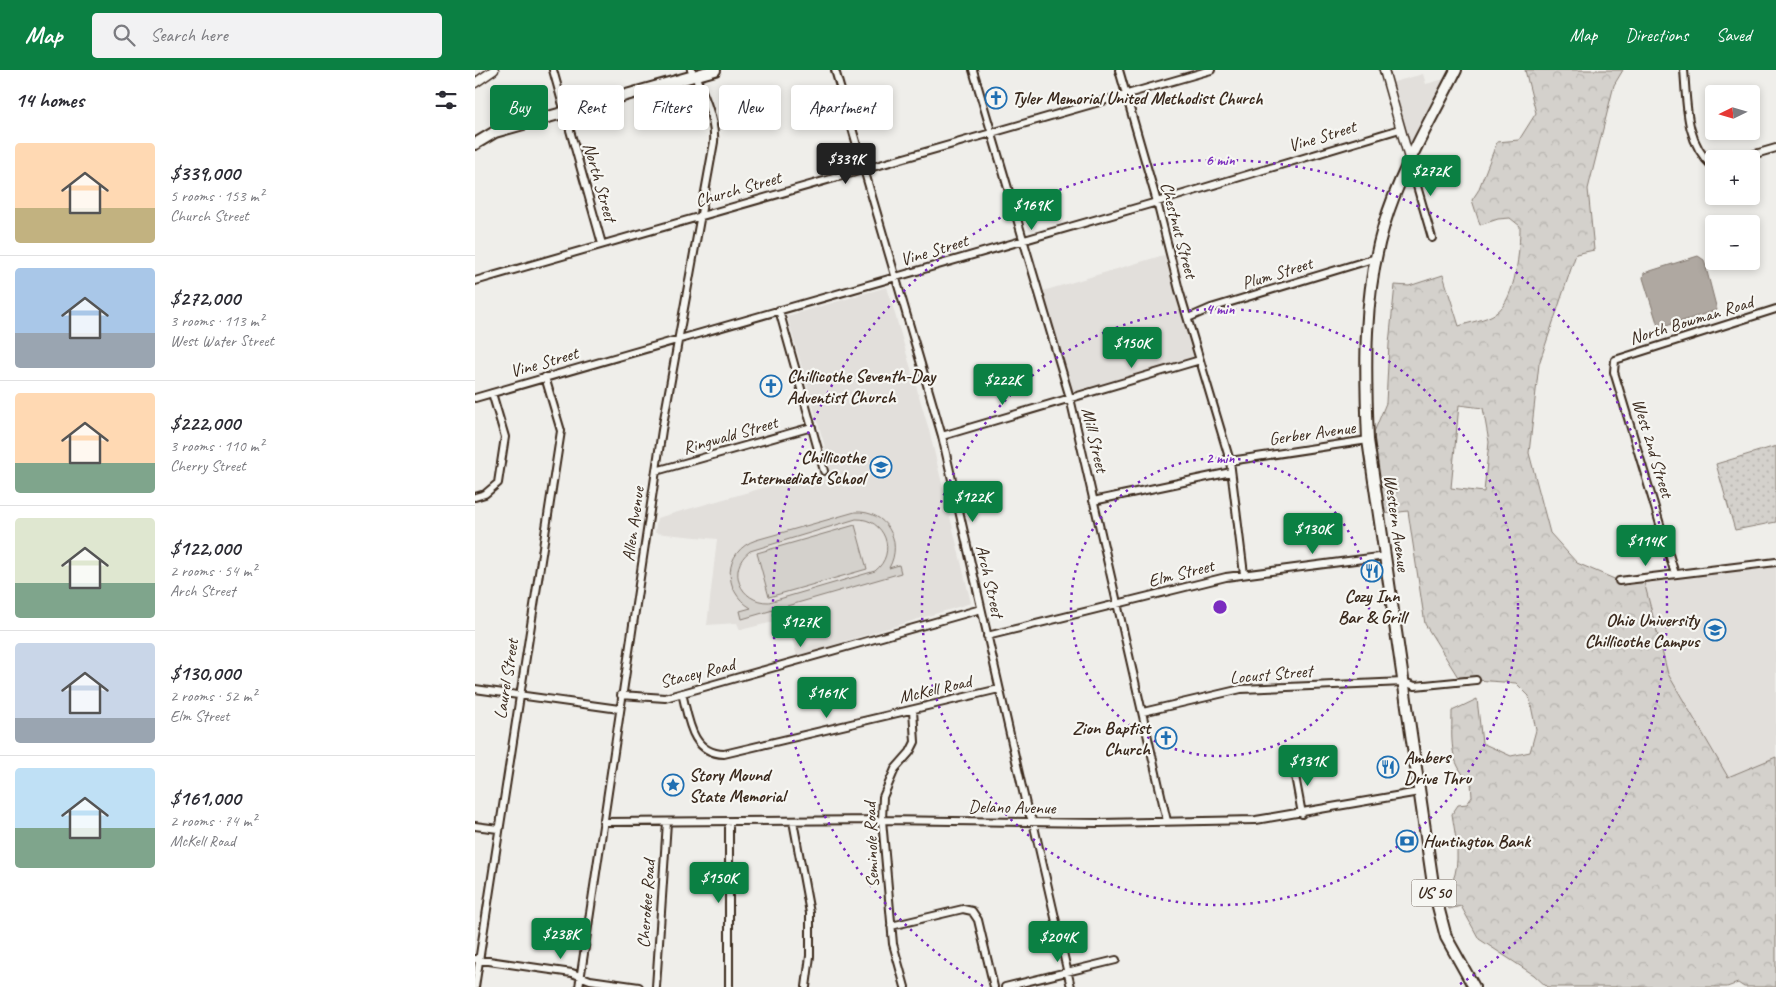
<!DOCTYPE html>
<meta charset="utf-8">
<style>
:root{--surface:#fff;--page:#f2f2f3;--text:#2b2b33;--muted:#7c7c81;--line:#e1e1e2;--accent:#0b8043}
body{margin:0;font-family:Caveat,sans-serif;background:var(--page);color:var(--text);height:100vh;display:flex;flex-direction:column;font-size:19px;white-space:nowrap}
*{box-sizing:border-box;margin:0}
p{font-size:16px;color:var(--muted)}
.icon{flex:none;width:28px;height:28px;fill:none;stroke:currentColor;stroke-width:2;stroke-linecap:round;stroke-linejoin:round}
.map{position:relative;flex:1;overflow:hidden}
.panel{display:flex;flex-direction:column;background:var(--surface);width:475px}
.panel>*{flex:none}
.banner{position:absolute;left:15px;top:15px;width:475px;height:45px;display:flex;gap:10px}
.needle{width:32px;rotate:265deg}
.buttons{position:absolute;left:1230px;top:15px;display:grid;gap:10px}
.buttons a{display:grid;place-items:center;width:55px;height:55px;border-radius:5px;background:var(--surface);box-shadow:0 2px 8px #0003;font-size:25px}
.price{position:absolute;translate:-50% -42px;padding:0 11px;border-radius:5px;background:var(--accent);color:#fff;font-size:16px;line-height:32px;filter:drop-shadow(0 1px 2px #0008)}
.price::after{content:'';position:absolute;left:50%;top:30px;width:15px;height:11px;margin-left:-8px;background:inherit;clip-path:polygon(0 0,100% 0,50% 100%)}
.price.on{background:#222;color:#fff}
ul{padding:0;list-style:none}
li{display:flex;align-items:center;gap:15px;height:125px;padding:0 15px}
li+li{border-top:1px solid var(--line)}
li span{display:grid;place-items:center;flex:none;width:140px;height:100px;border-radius:5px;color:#555}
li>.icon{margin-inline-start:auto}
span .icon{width:60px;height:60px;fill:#fffc;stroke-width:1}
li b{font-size:21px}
h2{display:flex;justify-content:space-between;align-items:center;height:60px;padding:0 15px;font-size:21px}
.pill{padding:0 18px;border-radius:5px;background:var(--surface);box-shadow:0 2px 8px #0003;font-size:18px;line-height:45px}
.pill.on{background:var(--accent);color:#fff}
header{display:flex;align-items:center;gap:30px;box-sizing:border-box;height:70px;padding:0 25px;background:var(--accent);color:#fff}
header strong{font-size:24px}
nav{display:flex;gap:28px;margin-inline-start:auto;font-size:18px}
.search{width:350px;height:45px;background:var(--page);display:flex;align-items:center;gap:12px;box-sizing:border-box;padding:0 18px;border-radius:5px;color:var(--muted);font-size:19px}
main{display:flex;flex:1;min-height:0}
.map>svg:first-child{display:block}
.built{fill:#e2dfdb}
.grass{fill:url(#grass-dots);stroke:#887e75}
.forest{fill:url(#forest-crowns);stroke:#887e75;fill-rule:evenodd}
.pitch{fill:#d4d1cc;stroke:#887e75;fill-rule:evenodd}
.water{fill:#afa8a1;stroke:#81766d}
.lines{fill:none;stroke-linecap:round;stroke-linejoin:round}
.minor-casing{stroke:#3b2a1e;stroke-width:10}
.tertiary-casing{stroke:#3b2a1e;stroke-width:11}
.primary-casing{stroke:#3b2a1e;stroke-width:14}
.minor{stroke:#f6f6f2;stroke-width:6}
.tertiary{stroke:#f6f6f2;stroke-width:8}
.primary{stroke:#f6f6f2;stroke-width:10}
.ring{fill:none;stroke:#7b2cbf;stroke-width:2.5;stroke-dasharray:2.5 5}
.labels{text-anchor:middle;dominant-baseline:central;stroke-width:4.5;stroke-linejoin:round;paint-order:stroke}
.shield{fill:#f6f6f2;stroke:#73675e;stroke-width:1}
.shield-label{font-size:16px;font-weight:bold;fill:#3b2a1e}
.poi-label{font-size:18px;font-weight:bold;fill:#3b2a1e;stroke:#f6f6f2;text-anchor:start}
.street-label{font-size:18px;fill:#3b2a1e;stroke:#f6f6f2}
.centre{fill:#7b2cbf;stroke:#f6f6f2;stroke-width:2.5}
.ring-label{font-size:15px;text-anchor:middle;font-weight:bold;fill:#7b2cbf;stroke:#f6f6f2;stroke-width:4.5;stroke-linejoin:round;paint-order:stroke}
</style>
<header>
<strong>Map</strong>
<div class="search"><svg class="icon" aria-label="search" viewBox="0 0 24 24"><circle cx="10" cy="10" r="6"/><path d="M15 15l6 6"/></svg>Search here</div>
<nav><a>Map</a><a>Directions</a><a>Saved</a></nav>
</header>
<main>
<section class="panel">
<h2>14 homes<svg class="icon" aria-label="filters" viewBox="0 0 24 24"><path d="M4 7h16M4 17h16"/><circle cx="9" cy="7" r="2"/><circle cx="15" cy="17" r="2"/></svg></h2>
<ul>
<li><span style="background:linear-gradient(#ffd9b3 65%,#c2b280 0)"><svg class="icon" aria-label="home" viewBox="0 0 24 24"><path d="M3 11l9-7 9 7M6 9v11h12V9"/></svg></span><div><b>$339,000</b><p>5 rooms · 153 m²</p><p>Church Street</p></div></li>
<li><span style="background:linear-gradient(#a9c7e8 65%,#9aa5b1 0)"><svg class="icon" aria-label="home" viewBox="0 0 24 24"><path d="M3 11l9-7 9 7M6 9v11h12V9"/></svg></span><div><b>$272,000</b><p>3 rooms · 113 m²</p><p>West Water Street</p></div></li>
<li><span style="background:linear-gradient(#ffd9b3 70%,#7fa58c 0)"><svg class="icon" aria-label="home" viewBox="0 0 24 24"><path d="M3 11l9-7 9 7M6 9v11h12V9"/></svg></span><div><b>$222,000</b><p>3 rooms · 110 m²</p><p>Cherry Street</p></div></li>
<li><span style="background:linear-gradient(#dfe7d0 65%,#7fa58c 0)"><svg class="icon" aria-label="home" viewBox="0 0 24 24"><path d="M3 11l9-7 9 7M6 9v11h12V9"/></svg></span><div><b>$122,000</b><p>2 rooms · 54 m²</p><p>Arch Street</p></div></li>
<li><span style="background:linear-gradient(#c9d6e8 75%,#9aa5b1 0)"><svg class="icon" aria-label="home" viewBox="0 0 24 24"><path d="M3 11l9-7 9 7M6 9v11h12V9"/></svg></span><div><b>$130,000</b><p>2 rooms · 52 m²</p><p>Elm Street</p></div></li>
<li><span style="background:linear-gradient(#bfe0f5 60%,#7fa58c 0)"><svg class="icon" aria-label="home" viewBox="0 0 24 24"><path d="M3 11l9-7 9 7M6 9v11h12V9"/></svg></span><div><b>$161,000</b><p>2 rooms · 74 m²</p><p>McKell Road</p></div></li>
</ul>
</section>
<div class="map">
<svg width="1301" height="917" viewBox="0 0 1301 917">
<defs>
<pattern id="grass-dots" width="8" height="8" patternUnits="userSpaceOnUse" patternTransform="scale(1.25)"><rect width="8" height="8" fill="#d4d1cc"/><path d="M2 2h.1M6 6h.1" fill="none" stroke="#b7b4af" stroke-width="1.8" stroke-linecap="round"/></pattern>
<pattern id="forest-crowns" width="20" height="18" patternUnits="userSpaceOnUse" patternTransform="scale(1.25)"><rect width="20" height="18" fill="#d4d1cc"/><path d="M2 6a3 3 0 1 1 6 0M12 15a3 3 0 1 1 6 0" fill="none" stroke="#b7b4af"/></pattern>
</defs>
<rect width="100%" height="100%" fill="#efeeea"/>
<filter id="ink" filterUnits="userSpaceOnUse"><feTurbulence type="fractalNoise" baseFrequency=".02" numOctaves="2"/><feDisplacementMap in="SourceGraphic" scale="10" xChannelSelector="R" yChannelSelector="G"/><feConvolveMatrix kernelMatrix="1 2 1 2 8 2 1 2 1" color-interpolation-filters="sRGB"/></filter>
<g filter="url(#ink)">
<path class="built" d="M948,4L951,14L973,8L935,83L915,13Z
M689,185L719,288L598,323L568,221Z
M412,217L454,360L496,533L322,586L311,549L265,560L262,553L232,555L242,469L180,463L182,448L344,402L354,391L312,246Z
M1301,496V694L1251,714L1189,608L1167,512Z"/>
<path class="grass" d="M1301,376V452L1260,460L1241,394Z"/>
<path class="forest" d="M1050,0H1148L1139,15L1113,119L1119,180L1101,184L1064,294L1054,383L1075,463L1102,493L1144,511L1168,508L1193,604L1253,707L1301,687V917H1269L1263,913L1252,917H1072L1059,905L1004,869L986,836L974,839L969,830C972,820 978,813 980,804C985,784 980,764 977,744L983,735L992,734L997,727L996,712C973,694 977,667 977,641L1002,629L1007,673L1036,686L1055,682L1061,660L1054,626L1041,613L1001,610L986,612L950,554L933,441L908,444L897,367L911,333L914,274L920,215L934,216L968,205L984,256C995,252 1011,250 1021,243C1041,229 1045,180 1045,156L1035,148L1023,149L1005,155L997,130L1003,121L1022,72L1044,70L1061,43ZM984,335L1008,338L1014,372L1009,422L976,418Z"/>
<path class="pitch" d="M380,442C411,440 429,471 414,498L424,495L426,503L267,549L265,541L276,538C247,521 248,481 281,470ZM381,449C410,448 423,483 400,501L294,532C265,533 251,499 275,481Z
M380,455L392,499L294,527L282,483Z"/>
<path class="water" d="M1223,186L1229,190L1242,240L1188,257L1183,256L1168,208L1169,203Z"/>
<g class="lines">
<g class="minor-casing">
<path id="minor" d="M78,0L127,174
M360,0L467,366L552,739L558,752L596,917
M498,0L595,328L692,751
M644,0L682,132L704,220L755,391L769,504
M1209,0C1212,34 1210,71 1237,96H1239
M1263,89L1301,78
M935,92L957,168
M0,211L736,0
M304,240L349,401
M713,248L736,238L901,188
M0,328L682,132L925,59
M467,366L725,290
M755,391L893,370
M181,401L337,357
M0,427L10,424L23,413L28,380L30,367L17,323
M618,431L756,402
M1200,504L1139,302L1140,290L1301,239
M1144,511L1301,492
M512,566L751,507L911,486
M0,619L144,639
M207,623C214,650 216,683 249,684L524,619
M146,625L190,628L506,539
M668,642L766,619L929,612L940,616L1001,610
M818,695L827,744
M318,751L335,843V886L331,917
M128,752L407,750L624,753L781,750L944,722
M254,752V917
M0,756L23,759
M416,856L488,839L497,841L503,850L519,917
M0,889L97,903L115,910L164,917
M0,917L86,361L70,307
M104,917L187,360L239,72C241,51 227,17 216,0
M181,917L192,752
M430,917L418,874L407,750L408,727L420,699L435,682L440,672L438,640
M530,917L641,890"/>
</g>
<g class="tertiary-casing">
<path id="tertiary" d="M909,0L935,92
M0,13L19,0"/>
</g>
<g class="primary-casing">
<path id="primary" d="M981,0C956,50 925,101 909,155C888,226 890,298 893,370L959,821L971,867L999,917
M0,74L20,62L240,0"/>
</g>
<use href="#minor" class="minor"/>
<use href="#tertiary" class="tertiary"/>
<use href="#primary" class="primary"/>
</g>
</g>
<g class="ring">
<circle cx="745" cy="537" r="149"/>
<circle cx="745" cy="537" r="298"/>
<path d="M508 916A447 447 0 1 1 982 916"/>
</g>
<defs>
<g id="church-ring" transform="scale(1.125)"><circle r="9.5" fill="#f6f6f2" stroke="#1f6fb2" stroke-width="1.5"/><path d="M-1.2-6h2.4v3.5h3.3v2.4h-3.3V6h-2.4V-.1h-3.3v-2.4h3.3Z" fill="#1f6fb2"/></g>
<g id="school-ring" transform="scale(1.125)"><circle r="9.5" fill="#f6f6f2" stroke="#1f6fb2" stroke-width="1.5"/><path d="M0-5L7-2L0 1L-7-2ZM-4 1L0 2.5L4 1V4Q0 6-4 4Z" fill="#1f6fb2"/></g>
<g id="restaurant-ring" transform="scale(1.125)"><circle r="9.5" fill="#f6f6f2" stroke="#1f6fb2" stroke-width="1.5"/><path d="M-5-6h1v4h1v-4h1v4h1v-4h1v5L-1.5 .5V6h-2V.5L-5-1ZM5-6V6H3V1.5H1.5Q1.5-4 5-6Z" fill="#1f6fb2"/></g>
<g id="university-ring" transform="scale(1.125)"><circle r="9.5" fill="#f6f6f2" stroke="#1f6fb2" stroke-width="1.5"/><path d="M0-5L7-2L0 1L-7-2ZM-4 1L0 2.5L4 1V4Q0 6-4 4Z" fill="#1f6fb2"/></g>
<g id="sight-ring" transform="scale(1.125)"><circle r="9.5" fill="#f6f6f2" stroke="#1f6fb2" stroke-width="1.5"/><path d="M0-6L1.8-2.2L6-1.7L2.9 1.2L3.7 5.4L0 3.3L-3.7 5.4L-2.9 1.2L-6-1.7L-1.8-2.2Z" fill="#1f6fb2"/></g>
<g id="bank-ring" transform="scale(1.125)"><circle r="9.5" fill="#f6f6f2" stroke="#1f6fb2" stroke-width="1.5"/><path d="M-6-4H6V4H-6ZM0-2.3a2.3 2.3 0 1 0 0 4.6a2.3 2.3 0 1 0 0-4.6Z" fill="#1f6fb2"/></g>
</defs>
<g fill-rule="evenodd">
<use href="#church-ring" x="521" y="28"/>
<use href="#church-ring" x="296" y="316"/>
<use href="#school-ring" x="406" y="397"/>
<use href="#restaurant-ring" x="897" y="501"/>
<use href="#university-ring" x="1240" y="560"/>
<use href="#church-ring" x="691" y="668"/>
<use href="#restaurant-ring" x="913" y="697"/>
<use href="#sight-ring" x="198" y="715"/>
<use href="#bank-ring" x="932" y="771"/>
</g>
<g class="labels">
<rect class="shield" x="936.5" y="809.5" width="45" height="27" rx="4"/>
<g class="shield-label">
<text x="959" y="823">US 50</text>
</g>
<g class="poi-label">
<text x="537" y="28">Tyler Memorial United Methodist Church</text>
<text x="312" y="306">Chillicothe Seventh-Day<tspan x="312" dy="21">Adventist Church</tspan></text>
<text x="390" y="387" text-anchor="end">Chillicothe<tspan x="390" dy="21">Intermediate School</tspan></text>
<text x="897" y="526" text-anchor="middle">Cozy Inn<tspan x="897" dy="21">Bar &amp; Grill</tspan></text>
<text x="1224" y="550" text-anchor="end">Ohio University<tspan x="1224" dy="21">Chillicothe Campus</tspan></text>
<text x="675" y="658" text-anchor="end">Zion Baptist<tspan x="675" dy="21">Church</tspan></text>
<text x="929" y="687">Ambers<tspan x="929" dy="21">Drive Thru</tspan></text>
<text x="214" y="705">Story Mound<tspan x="214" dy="21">State Memorial</tspan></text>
<text x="948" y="771">Huntington Bank</text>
</g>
<g class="street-label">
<text transform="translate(847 66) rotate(-17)">Vine Street</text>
<text transform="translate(125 112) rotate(74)">North Street</text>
<text transform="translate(263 119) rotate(-16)">Church Street</text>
<text transform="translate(704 160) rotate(75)">Chestnut Street</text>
<text transform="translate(459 180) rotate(-17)">Vine Street</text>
<text transform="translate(802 203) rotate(-17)">Plum Street</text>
<text transform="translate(1216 250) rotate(-17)">North Bowman Road</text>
<text transform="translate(69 292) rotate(-16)">Vine Street</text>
<text transform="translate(837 363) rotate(-8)">Gerber Avenue</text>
<text transform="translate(255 365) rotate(-16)">Ringwald Street</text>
<text transform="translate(620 370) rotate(77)">Mill Street</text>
<text transform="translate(1178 378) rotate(73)">West 2nd Street</text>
<text transform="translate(922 453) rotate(82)">Western Avenue</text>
<text transform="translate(158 454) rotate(-82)">Allen Avenue</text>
<text transform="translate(706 503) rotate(-14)">Elm Street</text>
<text transform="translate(515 511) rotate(77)">Arch Street</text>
<text transform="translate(222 603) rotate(-14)">Stacey Road</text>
<text transform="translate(796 604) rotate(-5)">Locust Street</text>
<text transform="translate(31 609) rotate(-81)">Laurel Street</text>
<text transform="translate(460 619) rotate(-13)">McKell Road</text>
<text transform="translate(537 737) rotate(1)">Delano Avenue</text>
<text transform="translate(396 775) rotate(-92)">Seminole Road</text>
<text transform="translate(171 834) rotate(-86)">Cherokee Road</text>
</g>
</g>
<circle cx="745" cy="537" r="8" class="centre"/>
<g class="ring-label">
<text x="745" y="95">6 min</text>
<text x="745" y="244">4 min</text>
<text x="745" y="393">2 min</text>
</g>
</svg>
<div class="buttons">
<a><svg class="needle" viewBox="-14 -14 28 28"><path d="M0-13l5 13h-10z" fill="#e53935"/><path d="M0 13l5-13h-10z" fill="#7c7c81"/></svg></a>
<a>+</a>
<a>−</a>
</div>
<b class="price on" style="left:371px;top:115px">$339K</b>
<b class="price" style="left:956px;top:127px">$272K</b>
<b class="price" style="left:557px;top:161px">$169K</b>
<b class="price" style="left:657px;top:299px">$150K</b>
<b class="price" style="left:528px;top:336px">$222K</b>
<b class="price" style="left:498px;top:453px">$122K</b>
<b class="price" style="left:838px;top:485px">$130K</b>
<b class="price" style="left:1171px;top:497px">$114K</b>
<b class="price" style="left:326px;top:578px">$127K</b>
<b class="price" style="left:352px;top:649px">$161K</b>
<b class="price" style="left:833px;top:717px">$131K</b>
<b class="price" style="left:244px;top:834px">$150K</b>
<b class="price" style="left:86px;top:890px">$238K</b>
<b class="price" style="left:583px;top:893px">$204K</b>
<div class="banner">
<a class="pill on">Buy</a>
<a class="pill">Rent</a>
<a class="pill">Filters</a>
<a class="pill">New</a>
<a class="pill">Apartment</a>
</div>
</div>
</main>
